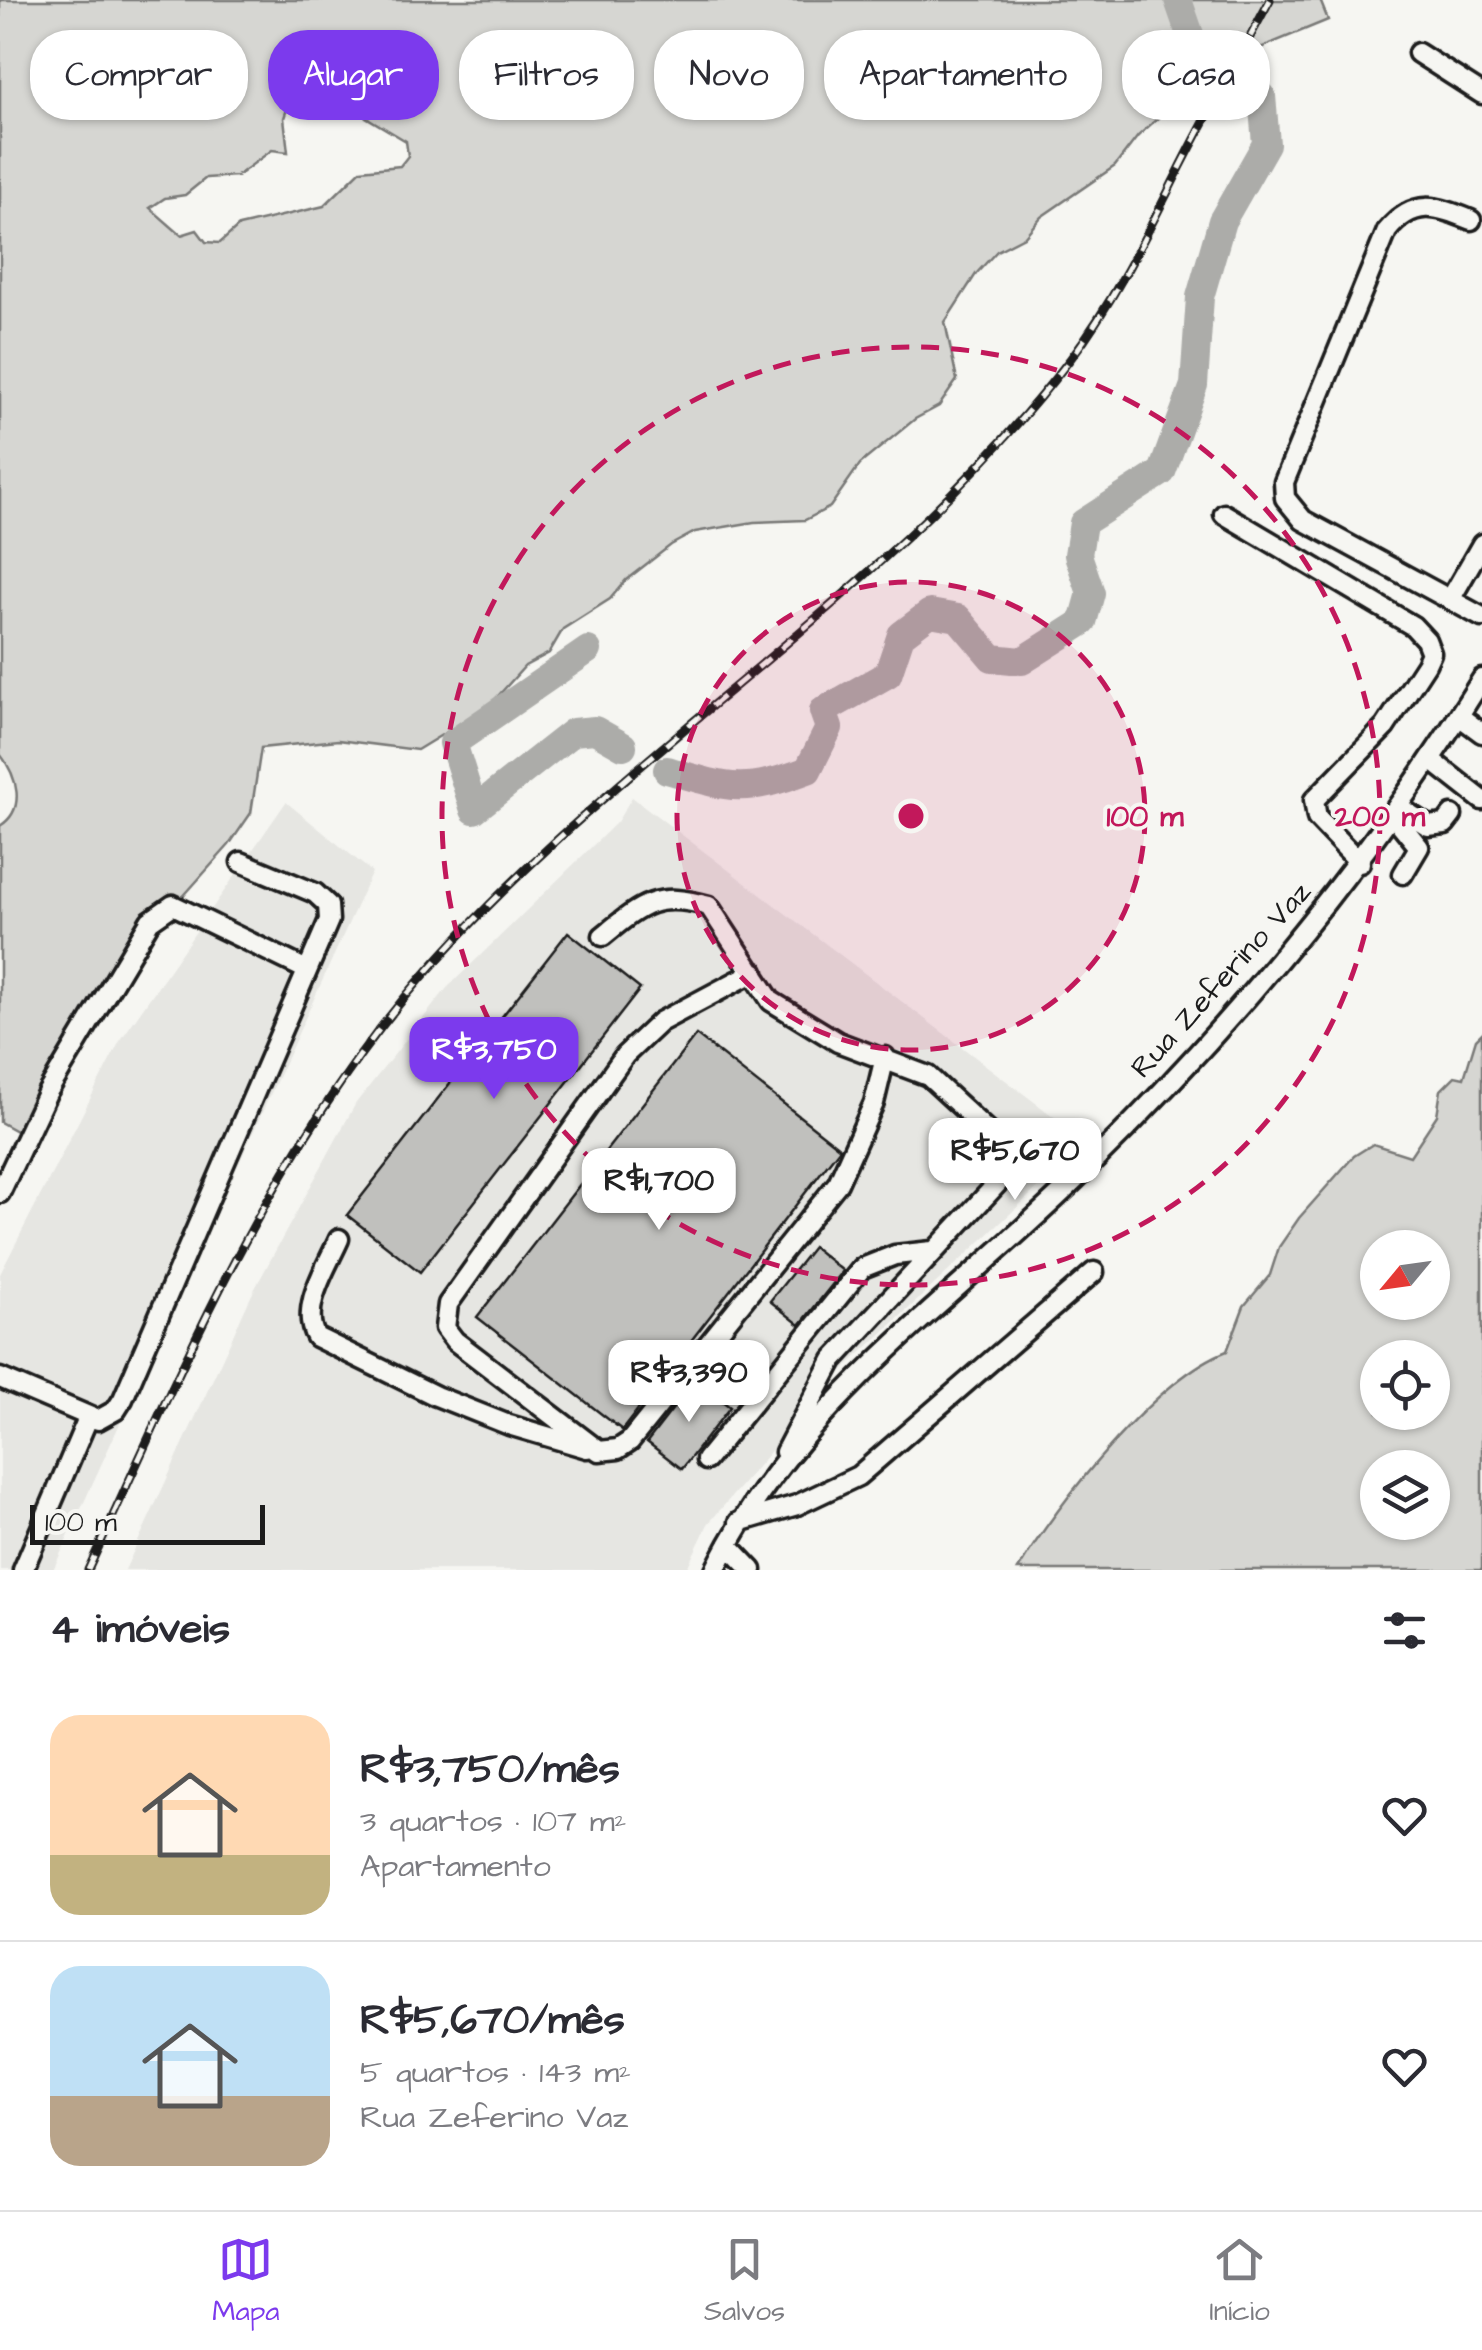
<!DOCTYPE html>
<html lang="pt">
<meta charset="utf-8">
<style>
:root{--surface:#fff;--page:#f2f2f3;--text:#2b2b33;--muted:#7c7c81;--line:#e1e1e2;--accent:#7c3aed}
body{margin:0;font-family:"Architects Daughter",sans-serif;background:var(--page);color:var(--text);height:100vh;display:flex;flex-direction:column;font-size:38px;white-space:nowrap}
*{box-sizing:border-box;margin:0}
p{font-size:32px;color:var(--muted)}
.icon{flex:none;width:55px;height:55px;fill:none;stroke:currentColor;stroke-width:2;stroke-linecap:round;stroke-linejoin:round}
.map{position:relative;height:1570px;overflow:hidden}
.side{display:flex;flex-direction:column;background:var(--surface);flex:1}
.side>*{flex:none}
.top-card{position:absolute;left:30px;top:30px;width:1422px;height:90px;display:flex;gap:20px}
.needle{width:65px;rotate:241deg}
.tools{position:absolute;left:1360px;top:1230px;display:grid;gap:20px}
.tools a{display:grid;place-items:center;width:90px;height:90px;border-radius:50%;background:var(--surface);box-shadow:0 2px 8px #0004;font-size:50px}
.scale{position:absolute;left:30px;bottom:25px;width:235px;box-sizing:border-box;padding-left:10px;border:5px solid #1c1c1c;border-top:0;font-size:28px;line-height:35px;white-space:nowrap;color:#1c1c1c;-webkit-text-stroke:8px #f6f6f2;paint-order:stroke}
.price{position:absolute;translate:-50% -85px;padding:0 22px;border-radius:20px;background:#fff;color:#222;font-size:32px;line-height:65px;filter:drop-shadow(0 2px 5px #0008)}
.price::after{content:'';position:absolute;left:50%;top:60px;width:30px;height:22px;margin-left:-15px;background:inherit;clip-path:polygon(0 0,100% 0,50% 100%)}
.price.current{background:var(--accent);color:#fff}
ul{padding:0;list-style:none}
li{display:flex;align-items:center;gap:30px;height:250px;padding:0 50px}
li+li{border-top:2px solid var(--line)}
li span{display:grid;place-items:center;flex:none;width:280px;height:200px;border-radius:30px;color:#555}
li>.icon{margin-inline-start:auto}
span .icon{width:120px;height:120px;fill:#fffc;stroke-width:1}
li b{font-size:42px}
h2{display:flex;justify-content:space-between;align-items:center;height:120px;padding:0 50px;font-size:42px}
.pill{padding:0 35px;border-radius:40px;background:var(--surface);box-shadow:0 2px 8px #0004;font-size:35px;line-height:90px}
.pill.current{background:var(--accent);color:#fff}
.menu{display:flex;justify-content:space-around;align-items:center;height:140px;border-top:2px solid var(--line);background:var(--surface);font-size:28px;color:var(--muted)}
.menu a{display:grid;justify-items:center;gap:5px}
.menu .current{color:var(--accent)}
.map>svg:first-child{display:block}
.built{fill:#e6e6e2}
.green{fill:#d6d6d2;stroke:#797977;stroke-width:2.5;fill-rule:evenodd}
.lines{fill:none;stroke-linecap:round;stroke-linejoin:round}
.river{stroke:#acaca9;stroke-width:28}
.building{fill:#c0c0bd;stroke:#1c1c1c;stroke-width:2.5}
.minor-casing{stroke:#1c1c1c;stroke-width:25}
.minor{stroke:#f6f6f2;stroke-width:18}
.rail-casing{stroke:#1c1c1c;stroke-width:9}
.rail{stroke:#f6f6f2;stroke-width:5;stroke-dasharray:15;stroke-linecap:butt}
.ring{fill:none;stroke:#c2185b;stroke-width:5;stroke-dasharray:18 12}
.labels{text-anchor:middle;dominant-baseline:central;stroke-width:8;stroke-linejoin:round;paint-order:stroke}
.street-label{font-size:30px;fill:#1c1c1c;stroke:#f6f6f2}
.centre{fill:#c2185b;stroke:#f6f6f2;stroke-width:5}
.ring-label{font-size:30px;text-anchor:middle;font-weight:bold;fill:#c2185b;stroke:#f6f6f2;stroke-width:8;stroke-linejoin:round;paint-order:stroke}
</style>
<div class="map">
<svg width="1482" height="1570" viewBox="0 0 1482 1570">
<rect width="100%" height="100%" fill="#f6f6f2"/>
<filter id="ink" filterUnits="userSpaceOnUse"><feTurbulence type="fractalNoise" baseFrequency=".01" numOctaves="2"/><feDisplacementMap in="SourceGraphic" scale="20" xChannelSelector="R" yChannelSelector="G"/><feConvolveMatrix kernelMatrix="1 2 1 2 8 2 1 2 1" color-interpolation-filters="sRGB"/></filter>
<g filter="url(#ink)">
<path class="built" d="M632,797L1087,1142L832,1380L708,1524L686,1570H125L253,1292L356,1103L447,988L617,822Z
M286,802L372,872L53,1570H0V1274L120,1041Z"/>
<path class="green" d="M0,0H1320L1328,20L1214,67L1138,136L1115,166L1041,217L1024,237L997,251L976,274L945,322L957,380L939,406L915,419L860,464L830,507L805,520L754,522L695,532L671,545L626,580L610,599L563,629L549,653L525,666L489,706L417,750L338,740L261,748L251,813L229,845L147,937L85,1036L44,1116L18,1132L0,1122V826C27,809 17,776 0,754ZM400,62L366,117L406,141L408,156L400,166L361,170L324,206L239,226L220,243L206,242L197,230L181,235L150,208L165,198L185,195L206,178L237,176L272,150L288,152L284,118L289,103L318,106L352,74Z
M1482,1033V1570H1018C1058,1503 1155,1379 1227,1351L1244,1306L1270,1275L1279,1247L1299,1218L1354,1156L1373,1144L1410,1156L1437,1115L1441,1090L1455,1076L1464,1078L1476,1039ZM1378,1248H1432V1302H1378ZM1378,1358H1432V1412H1378ZM1378,1468H1432V1522H1378Z"/>
<g class="lines">
<path class="river" d="M1178,0L1202,69
M588,650L453,743L474,810L573,732L595,730L623,746
M667,770C731,789 744,794 808,770L829,728L823,711L888,674L901,635L930,613L958,618L992,658L1022,661L1083,622L1091,593L1078,555L1083,523L1162,472L1194,385L1200,297L1222,221L1266,144L1262,96"/>
</g>
<path class="building" d="M568,932L640,989L420,1272L347,1215Z
M696,1035L840,1148L622,1430L477,1317Z
M813,1247L843,1271L800,1325L770,1301Z
M695,1380L730,1407L682,1469L647,1442Z"/>
<g class="lines">
<g class="minor-casing">
<path id="minor" d="M1418,53L1482,94
M1471,220C1436,206 1414,198 1387,231L1284,482L1285,498L1303,520L1482,617
M1224,514L1413,626L1426,640L1431,653L1426,664L1385,727L1314,800L1317,818L1360,863
M1451,598L1482,544
M1459,716L1482,733
M1431,760L1482,800
M1399,807L1428,826L1445,824L1452,815
M1393,815L1419,847L1403,874
M603,936C642,904 657,891 709,906L771,1001L838,1042L928,1076L1006,1148L1009,1171L833,1360L785,1452
M754,972L660,1022L625,1055L448,1304L445,1328L455,1341L599,1451L618,1449L630,1441L838,1183L874,1103L885,1057
M0,1193L47,1093L150,921L173,905L307,970
M339,1239C327,1267 299,1308 316,1337L436,1396L509,1425L587,1448
M0,1378L98,1420L116,1410L123,1399L329,920L328,905L315,893L241,862
M706,1460L862,1268L895,1255L932,1251
M739,1522L797,1505L858,1476L1094,1272
M728,1545L752,1570
M23,1570L88,1418
M715,1570C795,1406 955,1298 1083,1172C1235,1023 1370,860 1482,679"/>
</g>
<use href="#minor" class="minor"/>
<g class="rail-casing">
<path id="rail" d="M88,1570C179,1374 263,1171 401,1002C598,762 882,607 1071,358C1115,300 1147,233 1180,168C1209,111 1240,56 1270,0"/>
</g>
<use href="#rail" class="rail"/>
</g>
</g>
<circle cx="911" cy="816" r="234" fill="#c2185b" fill-opacity=".12"/>
<g class="ring">
<circle cx="911" cy="816" r="234"/>
<circle cx="911" cy="816" r="469"/>
</g>
<g class="labels">
<g class="street-label">
<text transform="translate(1221 980) rotate(-48)">Rua Zeferino Vaz</text>
</g>
</g>
<circle cx="911" cy="816" r="15" class="centre"/>
<g class="ring-label">
<text x="1145" y="826">100 m</text>
<text x="1380" y="826">200 m</text>
</g>
</svg>
<div class="tools">
<a><svg class="needle" viewBox="-14 -14 28 28"><path d="M0-13l5 13h-10z" fill="#e53935"/><path d="M0 13l5-13h-10z" fill="#7c7c81"/></svg></a>
<a><svg class="icon" aria-label="locate" viewBox="0 0 24 24"><circle cx="12" cy="12" r="6"/><path d="M12 2v4M12 18v4M2 12h4M18 12h4"/></svg></a>
<a><svg class="icon" aria-label="layers" viewBox="0 0 24 24"><path d="M12 4l9 5-9 5-9-5zM3 14l9 5 9-5"/></svg></a>
</div>
<div class="scale">100 m</div>
<b class="price current" style="left:494px;top:1102px">R$3,750</b>
<b class="price" style="left:1015px;top:1203px">R$5,670</b>
<b class="price" style="left:659px;top:1233px">R$1,700</b>
<b class="price" style="left:689px;top:1425px">R$3,390</b>
<div class="top-card">
<a class="pill">Comprar</a>
<a class="pill current">Alugar</a>
<a class="pill">Filtros</a>
<a class="pill">Novo</a>
<a class="pill">Apartamento</a>
<a class="pill">Casa</a>
</div>
</div>
<section class="side">
<h2>4 imóveis<svg class="icon" aria-label="filters" viewBox="0 0 24 24"><path d="M4 7h16M4 17h16"/><circle cx="9" cy="7" r="2"/><circle cx="15" cy="17" r="2"/></svg></h2>
<ul>
<li><span style="background:linear-gradient(#ffd9b3 70%,#c2b280 0)"><svg class="icon" aria-label="home" viewBox="0 0 24 24"><path d="M3 11l9-7 9 7M6 9v11h12V9"/></svg></span><div><b>R$3,750/mês</b><p>3 quartos · 107 m²</p><p>Apartamento</p></div><svg class="icon" aria-label="heart" viewBox="0 0 24 24"><path d="M12 20l-8-8c-3-5 5-10 8-4 3-6 11-1 8 4z"/></svg></li>
<li><span style="background:linear-gradient(#bfe0f5 65%,#b9a48a 0)"><svg class="icon" aria-label="home" viewBox="0 0 24 24"><path d="M3 11l9-7 9 7M6 9v11h12V9"/></svg></span><div><b>R$5,670/mês</b><p>5 quartos · 143 m²</p><p>Rua Zeferino Vaz</p></div><svg class="icon" aria-label="heart" viewBox="0 0 24 24"><path d="M12 20l-8-8c-3-5 5-10 8-4 3-6 11-1 8 4z"/></svg></li>
</ul>
</section>
<nav class="menu">
<a class="current"><svg class="icon" aria-label="map" viewBox="0 0 24 24"><path d="M3 6l6-2 6 2 6-2v14l-6 2-6-2-6 2zM9 4v14M15 6v14"/></svg>Mapa</a>
<a><svg class="icon" aria-label="saved" viewBox="0 0 24 24"><path d="M7 4h10v16l-5-4-5 4z"/></svg>Salvos</a>
<a><svg class="icon" aria-label="home" viewBox="0 0 24 24"><path d="M3 11l9-7 9 7M6 9v11h12V9"/></svg>Início</a>
</nav>
